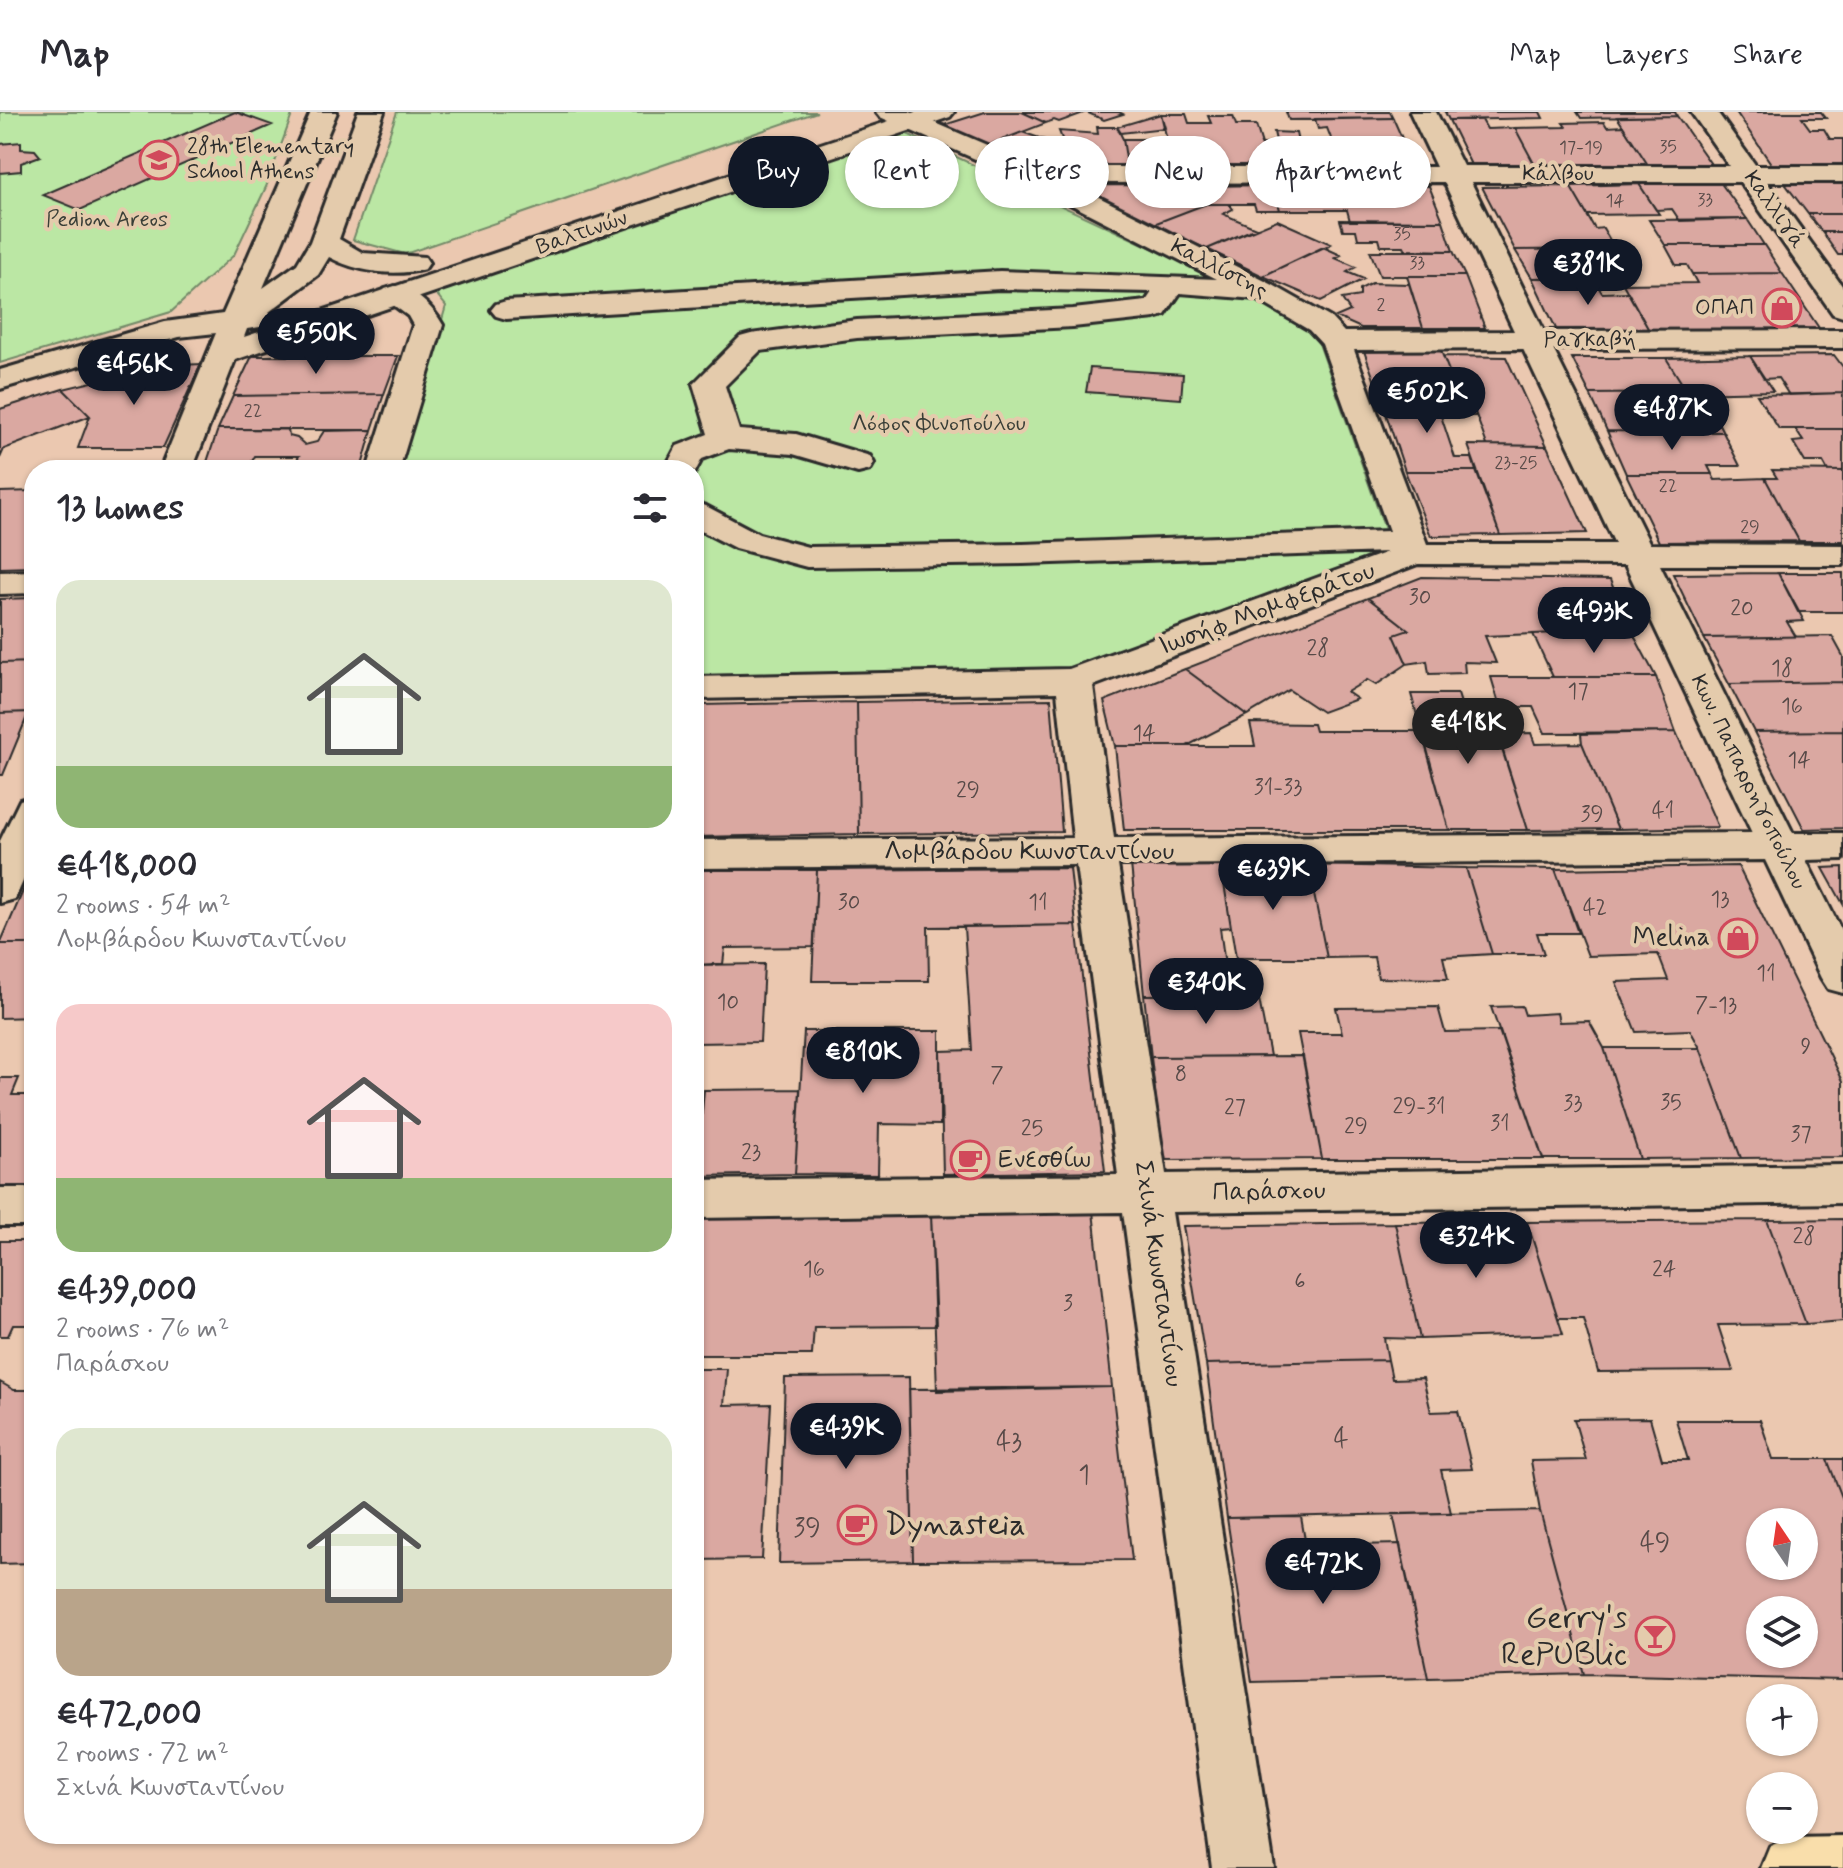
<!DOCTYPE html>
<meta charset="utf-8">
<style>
:root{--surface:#fff;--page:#f7f7f7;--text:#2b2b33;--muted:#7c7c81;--line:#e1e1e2;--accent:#111827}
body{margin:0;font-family:Mynerve,sans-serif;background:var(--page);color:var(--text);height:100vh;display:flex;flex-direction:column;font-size:30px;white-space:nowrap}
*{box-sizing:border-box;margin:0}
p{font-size:26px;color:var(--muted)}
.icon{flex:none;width:44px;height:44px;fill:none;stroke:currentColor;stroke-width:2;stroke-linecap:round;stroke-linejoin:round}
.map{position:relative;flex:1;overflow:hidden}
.sheet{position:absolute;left:24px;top:348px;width:680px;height:1384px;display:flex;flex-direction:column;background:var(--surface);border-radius:32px;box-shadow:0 2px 6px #0004}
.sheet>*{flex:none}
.banner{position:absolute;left:728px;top:24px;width:760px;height:72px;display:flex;gap:16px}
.needle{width:52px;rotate:347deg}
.buttons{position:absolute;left:1746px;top:1396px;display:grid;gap:16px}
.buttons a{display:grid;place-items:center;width:72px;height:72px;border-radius:50%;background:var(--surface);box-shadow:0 2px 6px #0004;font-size:40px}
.price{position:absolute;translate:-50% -68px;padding:0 18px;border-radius:28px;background:var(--accent);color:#fff;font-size:26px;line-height:52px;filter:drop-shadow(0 2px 4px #0008)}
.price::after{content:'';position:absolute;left:50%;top:48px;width:24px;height:18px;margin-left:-12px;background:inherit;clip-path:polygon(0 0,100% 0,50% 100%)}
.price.selected{background:#222;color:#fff}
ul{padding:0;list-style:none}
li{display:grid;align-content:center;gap:16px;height:424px;padding:0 32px}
li span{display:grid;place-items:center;height:248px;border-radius:24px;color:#555}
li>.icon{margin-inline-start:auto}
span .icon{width:144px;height:144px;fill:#fffc;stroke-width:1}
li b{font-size:34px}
h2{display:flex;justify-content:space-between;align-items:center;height:96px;padding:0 32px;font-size:34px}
.pill{padding:0 28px;border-radius:36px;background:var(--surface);box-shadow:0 2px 6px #0004;font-size:28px;line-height:72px}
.pill.selected{background:var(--accent);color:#fff}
header{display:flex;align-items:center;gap:48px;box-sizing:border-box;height:112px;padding:0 40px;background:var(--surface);border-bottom:2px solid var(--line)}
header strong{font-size:38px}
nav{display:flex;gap:44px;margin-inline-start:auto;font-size:28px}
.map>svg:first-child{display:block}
.green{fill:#bbe7a4;stroke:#738968;stroke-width:2}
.building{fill:#daa8a1;stroke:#2b2b2b;stroke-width:2;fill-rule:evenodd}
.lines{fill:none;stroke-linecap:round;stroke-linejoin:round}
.street-casing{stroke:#2b2b2b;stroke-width:6}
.secondary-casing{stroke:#2b2b2b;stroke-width:6}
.primary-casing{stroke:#2b2b2b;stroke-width:6}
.street{fill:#e4cbac;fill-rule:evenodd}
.secondary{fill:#e4cbac;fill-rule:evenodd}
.primary{fill:#f9deab;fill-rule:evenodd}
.labels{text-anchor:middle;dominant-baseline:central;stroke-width:8;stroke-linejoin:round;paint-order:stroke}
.far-number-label{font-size:18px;fill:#574a48}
.far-poi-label{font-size:22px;fill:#2b2b2b;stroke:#e4cbac;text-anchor:start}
.far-street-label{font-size:22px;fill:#2b2b2b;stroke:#e4cbac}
.far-park-label{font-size:22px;fill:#393e37;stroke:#e4cbac}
.number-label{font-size:22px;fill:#574a48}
.street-label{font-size:26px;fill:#2b2b2b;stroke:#e4cbac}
.poi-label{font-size:26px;fill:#2b2b2b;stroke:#e4cbac;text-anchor:end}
.near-number-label{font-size:26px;fill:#574a48}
.near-poi-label{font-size:32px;fill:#2b2b2b;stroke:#e4cbac;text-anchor:start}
</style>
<header>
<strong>Map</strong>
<nav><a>Map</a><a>Layers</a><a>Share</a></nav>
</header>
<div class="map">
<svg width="1843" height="1756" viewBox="0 0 1843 1756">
<rect width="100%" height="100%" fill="#ebc8b0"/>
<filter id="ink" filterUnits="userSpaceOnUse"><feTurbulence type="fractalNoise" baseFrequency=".0125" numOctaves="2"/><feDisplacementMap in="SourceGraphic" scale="16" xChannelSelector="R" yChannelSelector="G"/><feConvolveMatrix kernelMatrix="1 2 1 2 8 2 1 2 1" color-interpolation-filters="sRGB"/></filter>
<g filter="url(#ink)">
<path class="green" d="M0,0H293L266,75L234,143L171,200L0,251Z
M397,0H817L405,142L353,128Z
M903,20L1291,201L1317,226L1393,440L1072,557L694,567V358H398L446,194L434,179Z"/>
<path class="building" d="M235,0L272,13L80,98L43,83Z
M985,0H1022L1046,11L981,36L938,15Z
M1022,0H1119L1123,2L1104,8L1086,0L1059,10L1054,8L1046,11Z
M1286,0H1390L1393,6L1289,8Z
M1445,0H1540L1543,6L1449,8Z
M1577,0H1675L1677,4L1581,6Z
M1736,0H1821L1826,6H1802L1810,17H1824L1830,27H1843V53H1772Z
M1161,2H1186L1189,11H1211L1208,4H1233L1236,13H1256L1270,58L1174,59Z
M1161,2L1165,16L1121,21L1117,15Z
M1677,4L1713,55L1650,56L1617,5Z
M1393,6L1405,33L1334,34L1327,16L1318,17L1315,7Z
M1449,8H1482L1487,17L1515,16L1538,59H1474Z
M1604,10L1607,15L1623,14L1650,56L1538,59L1515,16L1566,15L1563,11Z
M1097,15H1117L1123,27L1128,59L1075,60L1059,19L1098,22Z
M1022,20L1065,35L1075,60L1032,61L981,36Z
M1274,20L1296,21L1298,30H1319L1327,60L1270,58L1261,32L1277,33Z
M1123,27H1168L1174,59H1128Z
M21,30V37L35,38L40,44L21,51V59L0,61V32Z
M1365,33H1405L1415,60H1327L1321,38H1366Z
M1783,69H1843V102H1808Z
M1720,70L1747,107L1680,109L1672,97L1656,98L1639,72Z
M1639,72L1659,102L1587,103L1570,74Z
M1103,73L1202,74L1206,92L1151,113L1086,86Z
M1273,73L1429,74L1443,109H1350L1347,98H1280Z
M1273,73L1280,98H1256L1254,92H1206L1202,74Z
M1570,74L1595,117L1603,116L1615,137L1515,138L1482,75Z
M1206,92H1229L1233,97L1223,102L1256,116L1207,137L1151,113Z
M1808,102H1843V120H1822Z
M1747,107L1764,133H1665L1649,108Z
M1277,108L1331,132L1263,164L1207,137Z
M1340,108L1443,109L1453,139L1406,138L1404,134H1381L1379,127H1358L1356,118H1343Z
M1822,120H1843V143H1838Z
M1665,133H1764L1782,161L1692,162L1687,153H1676Z
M1323,135L1341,143L1335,146L1356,155L1347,160L1364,167L1321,189L1263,164Z
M1615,137L1632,165L1532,166L1515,138Z
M1370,139H1453L1465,164H1380Z
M1782,161L1821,219L1650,220L1623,172L1697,171L1692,162Z
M1407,164H1465L1485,216H1423Z
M1593,165L1602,181L1628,180L1650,220L1558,221L1532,166Z
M1372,171L1409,172L1423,216H1361L1336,205L1350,199L1342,187L1360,184V177Z
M1364,239H1441L1461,289L1382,290Z
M1834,243L1843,255V281L1789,283L1778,266L1764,267L1750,244Z
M252,244H398L384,282L233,284Z
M1443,244L1506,245L1547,334L1487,333L1471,289H1461Z
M1750,244L1773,279L1688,281L1666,246Z
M1572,246H1666L1688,281L1590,282Z
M201,252L163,336H78L90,304L63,277L158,254Z
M1090,256L1183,262L1181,287L1086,280Z
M63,277L90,304L4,337L0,346V297Z
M1688,281H1703L1723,320L1607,319L1590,282Z
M1843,281V317H1779L1757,283Z
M384,282L372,318L218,317L233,284Z
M1471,289L1476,304H1441L1455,346H1472L1476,359H1405L1382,290Z
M218,317H288L289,324L297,326L305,333L317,330L324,319L372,318L362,354L293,355L299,344H255L249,355L205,356Z
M1795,317H1843V359H1828L1823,350H1805L1793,330L1803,329Z
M1607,319L1723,320L1740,354H1708L1712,362H1626Z
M1468,333L1547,334L1587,421L1500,423Z
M362,354L360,358H204L205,356Z
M1772,358L1843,359V429H1799L1765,366H1777Z
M1405,359H1476L1500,423L1431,424Z
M1626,362H1712L1715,368L1765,366L1799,429L1659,430Z
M34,379V451L32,455L0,456V380Z
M1778,461H1843V500H1798Z
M1778,461L1804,509L1787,510L1796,525L1704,526L1673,462Z
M1422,465L1610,468L1631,518L1485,524L1496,551L1464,550L1465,561L1429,562L1427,549L1407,552L1394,523L1409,518L1368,486Z
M34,486V550L0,551V487Z
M1368,486L1409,518L1394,523L1407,552L1376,573L1367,568L1347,580L1357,587L1322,600L1289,578L1247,603L1185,557Z
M1631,518L1656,565H1553L1533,522Z
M1832,524L1843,544V570L1729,572L1704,526Z
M34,550V600L0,601V551Z
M1185,557L1247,603L1187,634H1115L1104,589Z
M1491,565H1656L1676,620L1545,621L1533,595H1500Z
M1843,570V619L1754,620L1729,572Z
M1411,582H1458L1464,601H1491L1528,718H1449Z
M1051,587L1062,720L859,722L857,590Z
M857,590L859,722L694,725V673L701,593Z
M694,593H701L694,673Z
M29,600L3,663H0V601Z
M1250,611L1313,612L1315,619H1422L1449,718H1124L1115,634H1255Z
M1843,619V716L1804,717L1754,620Z
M1676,620L1718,715L1618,717L1582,631L1581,622Z
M1531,621L1535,632L1582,631L1618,717L1528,718L1497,622Z
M1131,752L1221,753L1231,815L1220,816L1225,853H1194L1198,883H1144Z
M1221,753H1308L1327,846H1236Z
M1308,753L1466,756L1492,842L1443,845L1448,867L1378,866L1374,845L1327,846Z
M1738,754L1843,969V1045L1741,1046L1700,936L1690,918L1636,920L1616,870L1668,868L1658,842L1588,844L1555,757Z
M1843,755V792L1823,756Z
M1070,756L1076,813L928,815L929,869H812L817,758Z
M1466,756L1555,757L1578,821H1537L1544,842H1492Z
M694,758H817L814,835L725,836L723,852L694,853Z
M26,772H34V832H0Z
M1076,813L1105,1059L943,1062L940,939L972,938L964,815Z
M0,832H34V905L0,906Z
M764,852L760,930L694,931V853Z
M1258,882L1270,944L1151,945L1144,883Z
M1522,894L1525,903L1557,901L1559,910L1589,909L1604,936L1640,1047H1543L1491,895Z
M1438,895L1445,920L1500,919L1543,1047H1322L1298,921H1342L1336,896Z
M804,919H940V1013L879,1012L878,1063L795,1062Z
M1604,936H1700L1741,1046L1640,1047Z
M1303,944L1322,1047L1163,1048L1151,945Z
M0,966H19L12,983H34V1076H0Z
M800,977L795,1062L696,1064L704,978Z
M1093,1099L1112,1275L937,1279L931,1102Z
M931,1102L936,1214L814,1215L812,1243H694V1103Z
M1843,1107V1209L1806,1212L1767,1108Z
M1767,1108L1806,1212L1718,1213L1733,1259L1598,1260L1583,1206H1558L1527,1110Z
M1527,1110L1563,1222L1420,1227L1395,1111Z
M1395,1111L1420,1227L1384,1226L1388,1248L1206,1252L1183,1114Z
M0,1129H34V1213H13L8,1224H0Z
M1388,1248L1392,1267L1423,1266L1431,1300L1458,1299L1472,1357L1441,1358L1451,1401L1227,1406L1206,1252Z
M694,1257H727L724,1293L771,1292L762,1447L694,1448Z
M909,1265L913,1449L779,1451L785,1266Z
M0,1270L14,1278H34V1451L0,1452Z
M1112,1275L1132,1448L913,1449L909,1277Z
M1650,1306L1662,1348H1688L1676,1308H1760L1773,1347H1827L1843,1388V1568L1584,1562L1540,1399L1531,1349L1586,1348L1574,1307ZM1760,1410H1804V1454H1760ZM1760,1498H1804V1542H1760Z
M1827,1347H1843V1388Z
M1540,1399L1584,1562L1428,1566L1393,1402Z
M1301,1405L1306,1434L1400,1432L1428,1566L1252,1570L1227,1406Z"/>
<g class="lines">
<g class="street-casing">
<path id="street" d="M876,0H910L1038,55H1436L1410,0H1436L1463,54H1729L1691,0H1717L1756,54H1843V70H1767L1843,175V205L1833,202L1740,70H1471L1544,219L1843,218V236L1553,237L1650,432L1843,433V453H1660L1793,721H1843V747L1806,748L1843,822V881L1828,877L1821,866L1765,748L1118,753L1166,1062L1843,1053V1091L1172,1100L1274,1756H1212L1123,1100L694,1106V1068L1118,1063L1076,753L694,756V728L1073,726L1057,580L694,587V565L1069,557L1387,440L1023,452L807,455L735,436L694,415V391L706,394L759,422L808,435L1023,432L1389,419L1322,232L1309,218L1256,187L1180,181L1165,203L1155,206L1073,215L857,226L760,239L725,274L739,318L796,322L870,344L874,351L870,358L858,361L793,342L729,337L702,347L694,362V358H664L677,334L708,322L693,272L740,225L751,222L857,208L1073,197L1146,189L1152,180L1000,177L506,207L496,204L491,198L496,192L506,189L1000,159L1217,167L1025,69L880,5ZM1444,70L1514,219L1344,220L1331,206L1273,173L1071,71ZM1523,237L1615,432H1427L1354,238ZM1418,452L1625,453L1752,721L1114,726L1093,574Z
M395,174C418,180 432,194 443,213L399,358H367L413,213L408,204L380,183L385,177Z
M34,459V481L0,482V460Z
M0,1076H34V1114H0Z"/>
</g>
<g class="secondary-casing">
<path id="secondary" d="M311,0H337L263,176L297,152L310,130L358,0H384L339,127L363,141L425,145L429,151L425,157C395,165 356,160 329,145L318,163L269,200L277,207L273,213L247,217L244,225L916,0H954L950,5L235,248L192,358H160L216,221L179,225L0,277V258L165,210L223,202Z
M34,684V745L15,787L0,791V729L20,688Z"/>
</g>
<g class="primary-casing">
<path id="primary" d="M1843,1724V1756H1761L1770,1734L1792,1725Z"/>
</g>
<use href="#street" class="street"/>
<use href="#secondary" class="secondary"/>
<use href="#primary" class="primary"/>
</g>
</g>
<defs>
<g id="school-ring" transform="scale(2)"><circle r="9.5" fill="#e4cbac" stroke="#d1495b" stroke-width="1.5"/><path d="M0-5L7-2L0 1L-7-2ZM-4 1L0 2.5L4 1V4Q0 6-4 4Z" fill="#d1495b"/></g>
<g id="shop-ring" transform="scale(2)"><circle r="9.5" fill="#e4cbac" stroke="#d1495b" stroke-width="1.5"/><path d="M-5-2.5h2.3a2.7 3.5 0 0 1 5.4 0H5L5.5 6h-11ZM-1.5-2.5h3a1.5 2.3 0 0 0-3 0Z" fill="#d1495b"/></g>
<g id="cafe-ring" transform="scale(2)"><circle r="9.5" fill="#e4cbac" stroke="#d1495b" stroke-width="1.5"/><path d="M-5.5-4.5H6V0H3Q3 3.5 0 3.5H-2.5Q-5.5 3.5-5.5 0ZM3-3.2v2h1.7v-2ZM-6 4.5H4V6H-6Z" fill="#d1495b"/></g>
<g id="bar-ring" transform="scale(2)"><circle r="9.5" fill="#e4cbac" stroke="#d1495b" stroke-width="1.5"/><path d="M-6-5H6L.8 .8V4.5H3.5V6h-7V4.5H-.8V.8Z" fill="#d1495b"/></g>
</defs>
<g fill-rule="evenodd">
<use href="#school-ring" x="159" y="48"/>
<use href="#shop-ring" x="1782" y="196"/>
<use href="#shop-ring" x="1738" y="826"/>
<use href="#cafe-ring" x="970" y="1048"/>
<use href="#cafe-ring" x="857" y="1413"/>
<use href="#bar-ring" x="1655" y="1524"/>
</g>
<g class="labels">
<g class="far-number-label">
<text x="1668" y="35">35</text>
<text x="1581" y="36">17-19</text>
<text x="1705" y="88">33</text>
<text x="1615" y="89">14</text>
<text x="1402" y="122">35</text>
<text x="1417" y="151">33</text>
<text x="1381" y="193">2</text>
<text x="253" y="299">22</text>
<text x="1516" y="351">23-25</text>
<text x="1668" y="374">22</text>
<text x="1750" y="415">29</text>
</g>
<g class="far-poi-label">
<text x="187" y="35">28th Elementary<tspan x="187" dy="25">School Athens</tspan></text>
<text x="1754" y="196" text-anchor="end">ΟΠΑΠ</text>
</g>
<g class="far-street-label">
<text x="1558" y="62">Κάλβου</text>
<text transform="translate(1774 98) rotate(55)">Καλλιγά</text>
<text transform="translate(582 121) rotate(-19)">Βαλτινών</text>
<text transform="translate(1219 157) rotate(27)">Καλλίστης</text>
<text x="1590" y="228">Ραγκαβή</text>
<text transform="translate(1748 670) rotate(64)">Κων. Παπαρρηγοπούλου</text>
</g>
<g class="far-park-label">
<text x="107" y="108">Pedion Areos</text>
<text x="939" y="312">Λόφος Φινοπούλου</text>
</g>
<g class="number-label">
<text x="1420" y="486">30</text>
<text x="1742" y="497">20</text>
<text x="1318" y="537">28</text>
<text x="1782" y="557">18</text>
<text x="1578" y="580">17</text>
<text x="1792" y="595">16</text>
<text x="1144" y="622">14</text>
<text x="1799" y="649">14</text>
<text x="1278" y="676">31-33</text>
<text x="968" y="679">29</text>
<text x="1663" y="699">41</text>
<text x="1592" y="703">39</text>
<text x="1720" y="788">13</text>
<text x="849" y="791">30</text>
<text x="1038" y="791">11</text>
<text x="1595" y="796">42</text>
<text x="1766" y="862">11</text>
<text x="728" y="891">10</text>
<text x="1716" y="894">7-13</text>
<text x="1806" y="935">9</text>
<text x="1181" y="963">8</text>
<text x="997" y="964">7</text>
<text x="1671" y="991">35</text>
<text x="1573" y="992">33</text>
<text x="1419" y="995">29-31</text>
<text x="1235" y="996">27</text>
<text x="1500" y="1012">31</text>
<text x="1356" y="1015">29</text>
<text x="1032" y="1017">25</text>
<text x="1801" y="1023">37</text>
<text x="751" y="1041">23</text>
<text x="1804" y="1125">28</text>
<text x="814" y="1158">16</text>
<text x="1664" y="1158">24</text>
<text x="1300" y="1170">6</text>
<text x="1068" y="1192">3</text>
</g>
<g class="street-label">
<text transform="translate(1267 497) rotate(-20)">Ιωσήφ Μομφεράτου</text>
<text x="1029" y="740">Λομβάρδου Κωνσταντίνου</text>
<text transform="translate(1269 1080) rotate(-1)">Παράσχου</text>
<text transform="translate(1158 1162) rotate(82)">Σχινά Κωνσταντίνου</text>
</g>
<g class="poi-label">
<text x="1710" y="826">Melina</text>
<text x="998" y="1048" text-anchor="start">Ενεσθίω</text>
</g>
<g class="near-number-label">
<text x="1341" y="1328">4</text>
<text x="1009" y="1331">43</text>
<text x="1084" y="1364">1</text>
<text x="807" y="1417">39</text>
<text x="1655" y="1432">49</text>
</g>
<g class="near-poi-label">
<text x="885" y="1413">Dynasteia</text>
<text x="1627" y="1506" text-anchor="end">Gerry's<tspan x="1627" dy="37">RePUBlic</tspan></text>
</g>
</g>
</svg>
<div class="buttons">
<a><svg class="needle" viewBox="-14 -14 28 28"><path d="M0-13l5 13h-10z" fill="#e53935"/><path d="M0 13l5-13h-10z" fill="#7c7c81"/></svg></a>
<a><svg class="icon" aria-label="layers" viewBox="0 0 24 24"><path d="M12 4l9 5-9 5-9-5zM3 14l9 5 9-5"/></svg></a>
<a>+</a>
<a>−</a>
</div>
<b class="price" style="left:1588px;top:195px">€381K</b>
<b class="price" style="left:316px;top:264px">€550K</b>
<b class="price" style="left:134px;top:295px">€456K</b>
<b class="price" style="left:1427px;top:323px">€502K</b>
<b class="price" style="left:1672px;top:340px">€487K</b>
<b class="price" style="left:1594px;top:543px">€493K</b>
<b class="price selected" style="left:1468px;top:654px">€418K</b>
<b class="price" style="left:1273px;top:800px">€639K</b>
<b class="price" style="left:1206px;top:914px">€340K</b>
<b class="price" style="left:863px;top:983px">€810K</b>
<b class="price" style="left:1476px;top:1168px">€324K</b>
<b class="price" style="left:846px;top:1359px">€439K</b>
<b class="price" style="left:1323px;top:1494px">€472K</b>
<div class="banner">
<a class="pill selected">Buy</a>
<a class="pill">Rent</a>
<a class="pill">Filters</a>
<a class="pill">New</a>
<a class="pill">Apartment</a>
</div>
<section class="sheet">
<h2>13 homes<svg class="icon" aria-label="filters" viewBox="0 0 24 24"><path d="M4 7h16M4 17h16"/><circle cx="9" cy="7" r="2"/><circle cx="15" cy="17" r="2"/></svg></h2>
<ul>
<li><span style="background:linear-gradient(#dfe7d0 75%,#8fb573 0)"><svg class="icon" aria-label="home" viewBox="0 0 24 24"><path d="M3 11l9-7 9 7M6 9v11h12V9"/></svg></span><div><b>€418,000</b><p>2 rooms · 54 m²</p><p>Λομβάρδου Κωνσταντίνου</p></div></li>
<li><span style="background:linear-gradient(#f6c9c9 70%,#8fb573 0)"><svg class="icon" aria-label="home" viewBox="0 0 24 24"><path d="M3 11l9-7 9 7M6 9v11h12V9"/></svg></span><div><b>€439,000</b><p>2 rooms · 76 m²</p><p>Παράσχου</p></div></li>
<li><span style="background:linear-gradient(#dfe7d0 65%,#b9a48a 0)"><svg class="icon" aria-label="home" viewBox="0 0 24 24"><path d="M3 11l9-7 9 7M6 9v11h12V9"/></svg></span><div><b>€472,000</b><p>2 rooms · 72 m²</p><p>Σχινά Κωνσταντίνου</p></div></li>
</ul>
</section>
</div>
